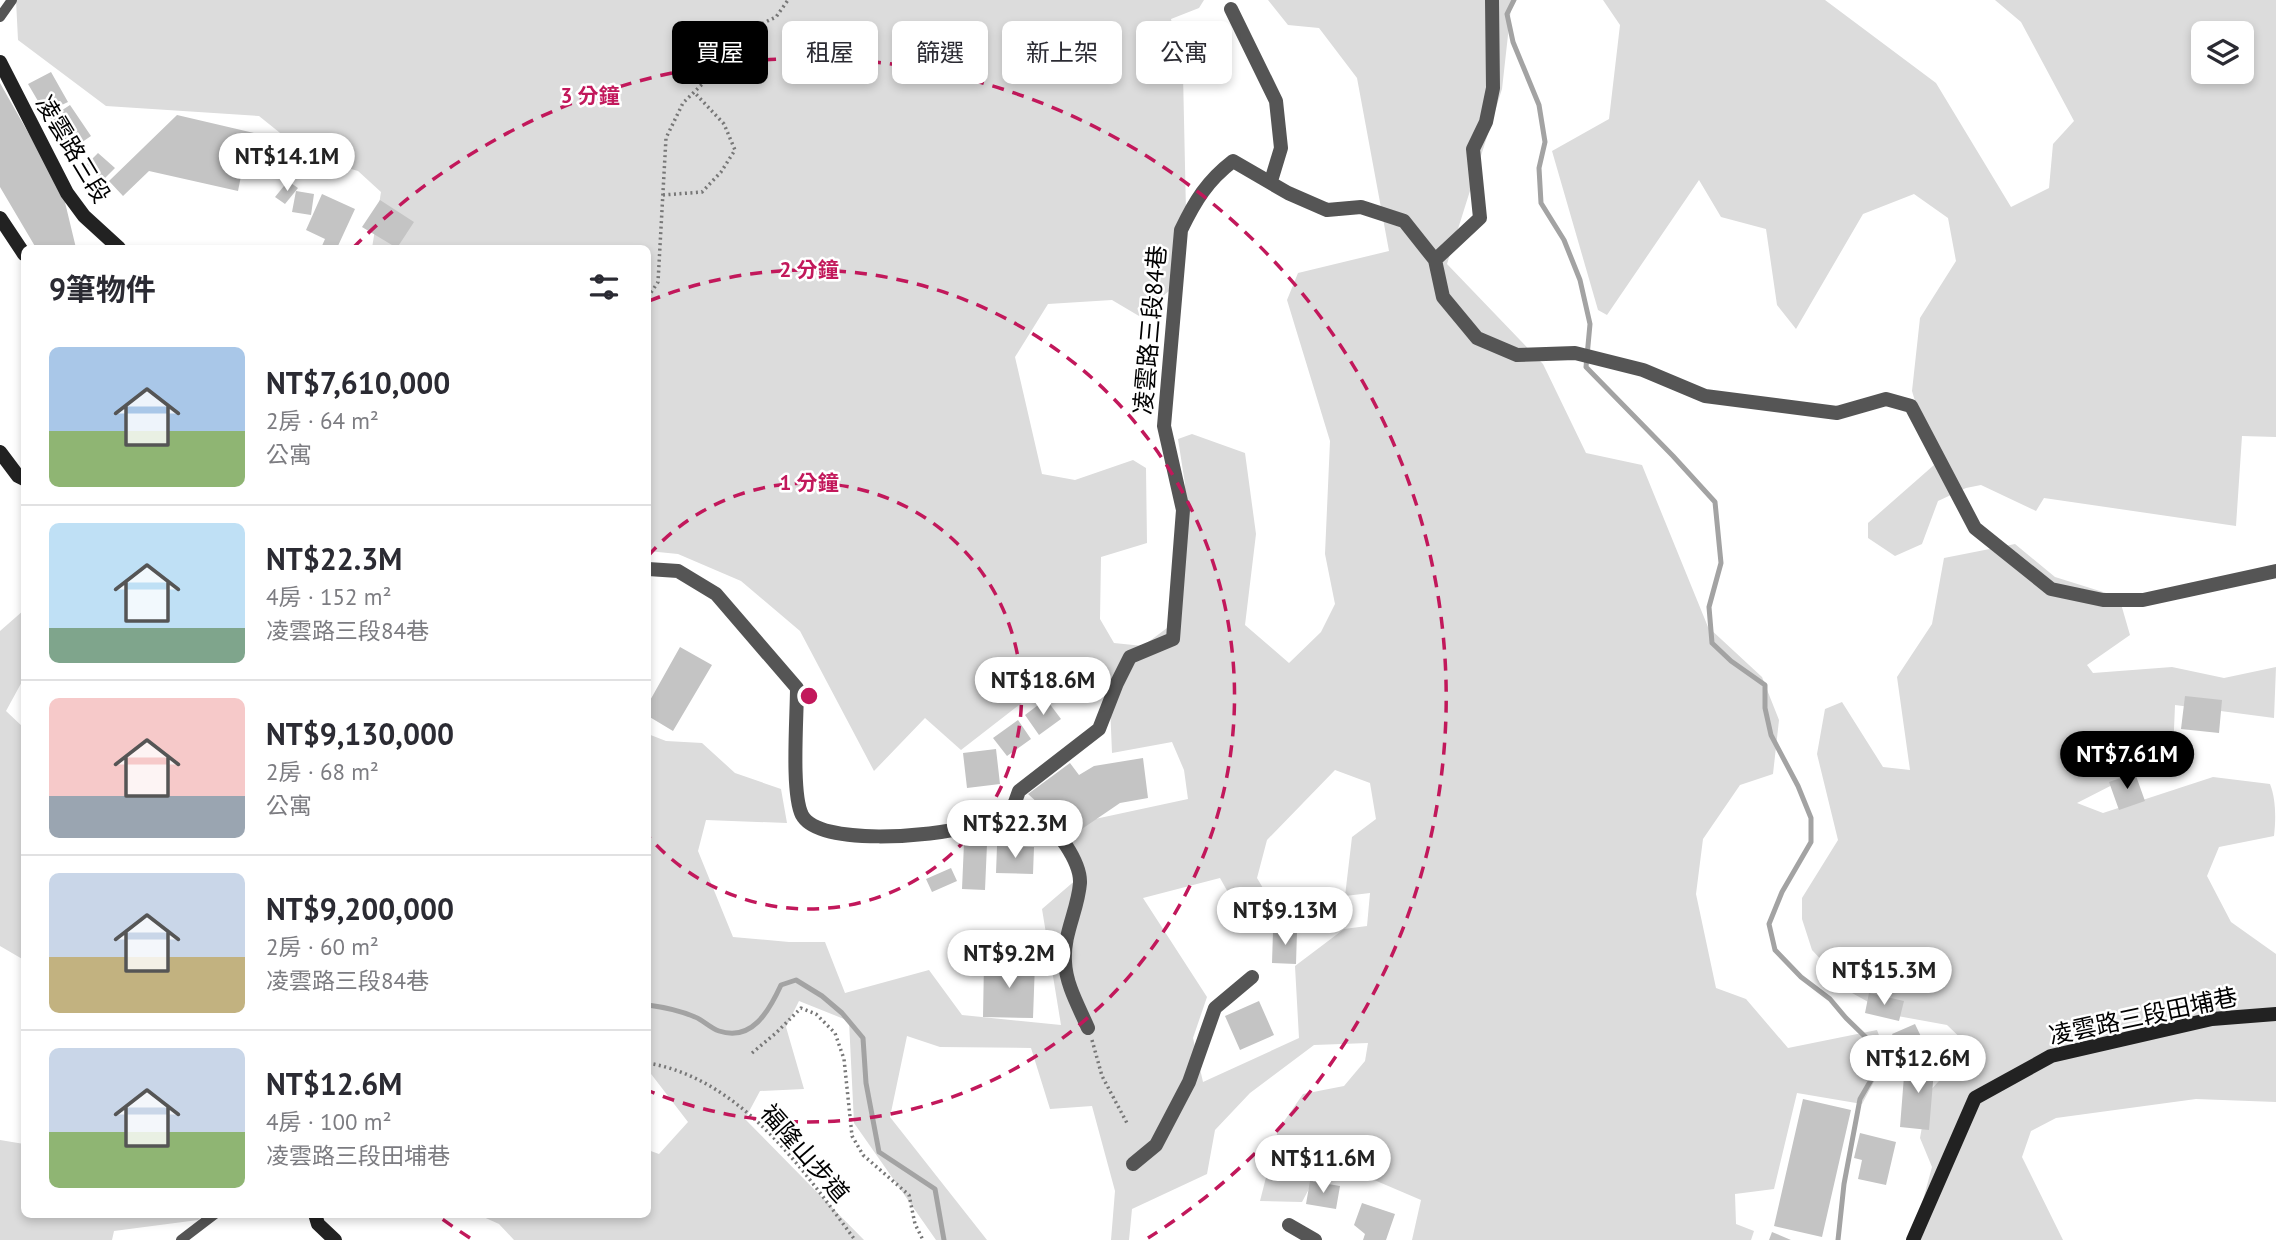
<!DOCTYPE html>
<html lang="zh-TW">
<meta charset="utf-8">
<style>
:root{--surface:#fff;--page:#f7f7f7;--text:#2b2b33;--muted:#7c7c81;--line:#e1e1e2;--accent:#000}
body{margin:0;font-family:"PT Sans","Noto Sans TC",sans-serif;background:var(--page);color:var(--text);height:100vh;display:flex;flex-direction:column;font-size:26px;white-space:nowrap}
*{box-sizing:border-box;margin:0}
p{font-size:23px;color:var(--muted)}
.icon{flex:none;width:38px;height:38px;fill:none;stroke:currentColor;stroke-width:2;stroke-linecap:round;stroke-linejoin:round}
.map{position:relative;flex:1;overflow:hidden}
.sheet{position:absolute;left:21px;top:245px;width:630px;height:973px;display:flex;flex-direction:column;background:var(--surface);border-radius:10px;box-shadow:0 4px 10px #0003}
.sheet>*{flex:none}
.top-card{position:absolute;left:672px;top:21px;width:665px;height:63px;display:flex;gap:14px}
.controls{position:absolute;left:2191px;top:21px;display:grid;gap:14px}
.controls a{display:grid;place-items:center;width:63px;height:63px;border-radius:10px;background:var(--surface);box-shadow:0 4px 10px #0003;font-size:35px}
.price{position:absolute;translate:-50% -60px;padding:0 16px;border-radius:24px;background:#fff;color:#222;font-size:23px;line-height:46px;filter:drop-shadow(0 2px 4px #0008)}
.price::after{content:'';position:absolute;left:50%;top:42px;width:21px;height:16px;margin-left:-10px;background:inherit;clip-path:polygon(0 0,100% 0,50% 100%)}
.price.on{background:var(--accent);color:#fff}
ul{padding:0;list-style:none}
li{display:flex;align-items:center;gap:21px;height:175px;padding:0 28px}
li+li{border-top:2px solid var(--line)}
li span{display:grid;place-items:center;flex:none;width:196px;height:140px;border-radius:10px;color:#555}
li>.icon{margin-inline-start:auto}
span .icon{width:84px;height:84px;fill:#fffc;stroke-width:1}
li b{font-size:30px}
h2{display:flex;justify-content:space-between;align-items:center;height:84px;padding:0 28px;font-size:30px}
.chip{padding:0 24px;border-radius:10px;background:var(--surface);box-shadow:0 4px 10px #0003;font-size:24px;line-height:63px}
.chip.on{background:var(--accent);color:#fff}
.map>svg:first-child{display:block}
.green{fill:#dcdcdc;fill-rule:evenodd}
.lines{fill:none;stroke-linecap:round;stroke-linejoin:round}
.stream{stroke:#a3a3a3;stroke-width:5}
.building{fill:#c4c4c4}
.path{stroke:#777;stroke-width:3.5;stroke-dasharray:2 3.5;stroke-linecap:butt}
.lane{stroke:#555;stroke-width:10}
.street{stroke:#555;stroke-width:14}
.secondary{stroke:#222;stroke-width:14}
.ring{fill:none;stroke:#c2185b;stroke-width:3.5;stroke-dasharray:12 9}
.labels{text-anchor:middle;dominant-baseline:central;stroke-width:5;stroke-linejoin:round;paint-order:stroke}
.street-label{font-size:24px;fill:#000;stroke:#fff}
.centre{fill:#c2185b;stroke:#fff;stroke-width:3.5}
.ring-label{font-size:21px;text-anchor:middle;font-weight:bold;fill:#c2185b;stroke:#fff;stroke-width:5;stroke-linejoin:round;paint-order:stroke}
</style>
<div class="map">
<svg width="2276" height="1240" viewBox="0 0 2276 1240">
<rect width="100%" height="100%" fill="#fff"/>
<path class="green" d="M16,0H1204L1199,8L1171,19L1183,74L1186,212L1175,286L1139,316L1112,300L1048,304L1015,357L1042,474L1075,480L1133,460L1146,468L1147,543L1101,557L1100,619L1114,643L1143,646L1167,628L1185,484L1178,439L1192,434L1245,453L1256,534L1245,625L1289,663L1321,632L1335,604L1325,554L1330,441L1287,300L1298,273L1389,251L1357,78L1319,28L1288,25L1268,0H1515L1511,8L1502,89L1447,264L1543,364L1586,453L1642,465L1708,627L1762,677L1779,720L1773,774L1740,785L1703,839L1696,894L1716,988L1746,999L1788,1048L1877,1030L1887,1057L1862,1104L1797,1093L1774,1189L1735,1194L1736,1224L1754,1231L1751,1240H1412L1421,1200L1325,1159L1302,1202L1260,1201L1278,1130L1303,1094L1344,1086L1365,1061L1368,1043L1314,1045L1250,1093L1215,1130L1207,1174L1132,1209L1129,1240H1111L1115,1191L1092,1106L1050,1109L1031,1048L940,1047L907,1036L890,1117L987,1240H936L854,1123L849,1021L799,1001L786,1027L804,1089L760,1091L745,1119L864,1240H514L499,1224L479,1215L648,1214V1150L659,1154L688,1122L648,1070V734L666,741L702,743L735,773L781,789L787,823L706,820L698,851L733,937L789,942H825L845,993L929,970L962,1015L1061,1025L1042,909L1078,878L1067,825L1188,799L1184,770L1172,742L1112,753L1109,681L1023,702L961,750L925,718L874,771L800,631L741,581L678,554L648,551V248H372L381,192L358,171L310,157L259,116L106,106L18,40ZM1335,770L1370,783L1376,819L1352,837L1345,896L1370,893L1367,926L1344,929L1295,966L1299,1038L1203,1082L1193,1038L1207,997L1143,898L1220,878L1244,921L1273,905L1257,878L1267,840Z
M1603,0H1825L1936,83L2011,207L2049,188L2053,144L2074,121L2021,22L1995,0H2276V437L2242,436L2236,526L2044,498L2036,511L1981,485L1966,488L1938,501L1922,544L1895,556L1868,538V523L1934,465L1912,391L1920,318L1956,261L1948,218L1914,194L1863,214L1796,329L1777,305L1766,229L1721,217L1699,180L1607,315L1598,310L1552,151L1609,119L1620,25ZM2203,33H2242V72H2203Z
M2015,544L2055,577L2119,597L2130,635L2087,665L2093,673L2172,667L2224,678L2276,667L2274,718L2175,705L2173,754L2077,803L2103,813L2213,777L2270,784C2276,799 2276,819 2274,836L2219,847L2207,876L2231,922L2276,954V1102L2196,1099L2056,1118L2031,1131L2022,1157L2063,1240H1912L1932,1167L1920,1138L1928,1093L1970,1047L1947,1025L1892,1015L1852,993L1812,950L1802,919V898L1838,840L1817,754L1825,709L1842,702L1883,767L1910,770L1897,677L1932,624L1944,558Z
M24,610V678L6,711L24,728V960L0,946V631Z
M0,1140L24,1144V1214L203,1215L198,1220L114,1231L112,1240H0Z"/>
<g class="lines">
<path class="stream" d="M1514,0L1507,14L1513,42L1539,105L1545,142L1539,168L1541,203L1564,240L1580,280L1590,324L1586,367L1673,456L1715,502L1721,563L1709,607L1712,643L1731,661L1765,685V708L1771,735L1798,786L1811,818V842L1782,892L1769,924L1775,950L1801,977L1830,999L1846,1018L1885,1056L1860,1099L1844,1184L1838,1240
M648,1005C663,1007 681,1011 695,1017C703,1020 710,1028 719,1031C752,1042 769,1011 781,985L796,980L822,996L842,1013L863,1038L866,1083L879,1152L935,1189L944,1240"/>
</g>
<path class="building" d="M51,72L68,102L45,113L28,84Z
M0,83L63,194L76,248H36L0,187Z
M70,105L91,136L72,149L50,118Z
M177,115L254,133L251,144L280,151L274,179L242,171L238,191L149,171L123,196L109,181Z
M98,153L115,168L103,180L87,164Z
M288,181L298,188L285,204L275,197Z
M296,191L314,194L311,215L292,212Z
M322,194L355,209L337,248H321L325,239L306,230Z
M380,200L414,222L397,248L362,227Z
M680,647L712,665L673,731L648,716V704Z
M2185,696L2222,700L2219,733L2181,729Z
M1046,699L1061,719L1039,735L1025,715Z
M1018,720L1031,739L1007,756L993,738Z
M996,749L1000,784L967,788L963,753Z
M1143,758L1148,798L1120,803L1073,835L1028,794L1070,763L1079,775L1094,766Z
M2135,773L2145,801L2119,810L2109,782Z
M964,843L987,844L985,890L962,889Z
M997,846L1034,847L1033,874L996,873Z
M951,868L957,881L932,892L926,879Z
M1273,931H1297L1296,964L1272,963Z
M984,962L1035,963L1033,1018L983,1017Z
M1869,993L1904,1001L1899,1021L1865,1013Z
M1259,1001L1274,1035L1240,1050L1225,1016Z
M1915,1024L1925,1045L1903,1056L1892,1034Z
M1921,1056L1935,1058L1929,1130L1900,1127L1904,1076Z
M1803,1099L1851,1110L1822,1237L1774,1226Z
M1860,1133L1896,1142L1886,1185L1858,1179L1862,1160L1854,1158Z
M1310,1181L1340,1186L1336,1209L1306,1204Z
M1362,1203L1395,1214L1386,1240H1363L1365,1234L1354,1225Z
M1772,1232L1791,1240H1769Z"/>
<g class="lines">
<path class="path" d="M663,195L702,192L721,172L735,150L724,124L694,92
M648,297L658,282L666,138L683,103L747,40L759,25L776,17L788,0
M1092,1040L1102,1076L1128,1125
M752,1053L776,1033L801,1008L816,1014L835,1033L844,1059L852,1136L863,1155L909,1195L915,1224L923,1240
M648,1063C741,1079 802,1168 855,1240"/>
<path class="lane" d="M0,17L12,0
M181,1240L215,1214"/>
<path class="street" d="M1492,0L1493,88L1486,122L1473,149L1480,218L1435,260L1443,297L1477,338L1517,355L1575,353L1643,370L1705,396L1837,413L1886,399L1911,406L1975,528L2051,589L2103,600H2143L2276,571
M1231,9L1276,101L1281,148L1271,181
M648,569L678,571L716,594L797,688C797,717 791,793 802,815C819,847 935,836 966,827C982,823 998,812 1014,805L1019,791L1099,729L1117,683L1130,657L1173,639L1183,510L1164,426L1181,230C1195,201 1207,181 1233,161L1288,193L1327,210L1361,207L1404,221L1435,260
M1014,805C1022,809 1031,812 1039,816C1056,827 1081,862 1080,883C1078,910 1063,934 1065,962C1066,985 1079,1007 1088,1028
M1133,1164L1156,1145L1189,1082L1215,1008L1252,977
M1289,1225L1315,1240"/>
<path class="secondary" d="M0,62L67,193L84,216L119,248
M0,218L24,254
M0,452L18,476L24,479
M315,1214L318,1224L335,1240
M1913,1240L1975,1098L2051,1056L2212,1019L2276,1014"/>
</g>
<g class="ring">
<path d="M648 556A213 213 0 1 1 648 836"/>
<path d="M649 301A426 426 0 1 1 649 1091"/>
<path d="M470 1238A639 639 0 0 1 438 1216M353 248A639 639 0 1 1 1148 1238"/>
</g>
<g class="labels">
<g class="street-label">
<text transform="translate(73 149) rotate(59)">凌雲路三段</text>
<text transform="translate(1150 330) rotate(-85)">凌雲路三段84巷</text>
<text transform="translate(2143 1016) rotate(-12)">凌雲路三段田埔巷</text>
<text transform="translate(805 1153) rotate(49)">福隆山步道</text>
</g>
</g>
<circle cx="809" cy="696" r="10" class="centre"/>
<g class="ring-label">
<text x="590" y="103">3 分鐘</text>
<text x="809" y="277">2 分鐘</text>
<text x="809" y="490">1 分鐘</text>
</g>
</svg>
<div class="controls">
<a><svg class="icon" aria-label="layers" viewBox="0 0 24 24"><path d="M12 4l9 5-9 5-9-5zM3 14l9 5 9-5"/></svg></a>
</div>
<b class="price" style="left:287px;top:193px">NT$14.1M</b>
<b class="price" style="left:1043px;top:717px">NT$18.6M</b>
<b class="price on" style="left:2127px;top:791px">NT$7.61M</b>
<b class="price" style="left:1015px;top:860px">NT$22.3M</b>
<b class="price" style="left:1285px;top:947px">NT$9.13M</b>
<b class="price" style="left:1009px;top:990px">NT$9.2M</b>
<b class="price" style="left:1884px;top:1007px">NT$15.3M</b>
<b class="price" style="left:1918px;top:1095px">NT$12.6M</b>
<b class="price" style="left:1323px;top:1195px">NT$11.6M</b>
<div class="top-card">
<a class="chip on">買屋</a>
<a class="chip">租屋</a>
<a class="chip">篩選</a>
<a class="chip">新上架</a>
<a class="chip">公寓</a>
</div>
<section class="sheet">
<h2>9筆物件<svg class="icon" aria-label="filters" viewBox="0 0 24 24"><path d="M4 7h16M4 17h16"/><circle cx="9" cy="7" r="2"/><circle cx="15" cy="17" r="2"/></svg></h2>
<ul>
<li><span style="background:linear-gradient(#a9c7e8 60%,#8fb573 0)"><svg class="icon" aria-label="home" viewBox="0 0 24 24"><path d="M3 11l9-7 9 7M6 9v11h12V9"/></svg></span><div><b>NT$7,610,000</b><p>2房 · 64 m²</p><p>公寓</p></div></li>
<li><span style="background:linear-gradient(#bfe0f5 75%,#7fa58c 0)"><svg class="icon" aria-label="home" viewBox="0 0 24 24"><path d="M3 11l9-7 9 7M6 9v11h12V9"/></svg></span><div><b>NT$22.3M</b><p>4房 · 152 m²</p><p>凌雲路三段84巷</p></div></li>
<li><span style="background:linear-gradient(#f6c9c9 70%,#9aa5b1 0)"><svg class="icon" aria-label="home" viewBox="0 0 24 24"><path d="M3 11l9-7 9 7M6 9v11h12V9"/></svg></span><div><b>NT$9,130,000</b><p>2房 · 68 m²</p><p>公寓</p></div></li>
<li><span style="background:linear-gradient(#c9d6e8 60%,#c2b280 0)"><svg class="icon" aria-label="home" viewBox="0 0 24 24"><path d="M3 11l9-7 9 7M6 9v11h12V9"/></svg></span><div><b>NT$9,200,000</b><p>2房 · 60 m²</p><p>凌雲路三段84巷</p></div></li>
<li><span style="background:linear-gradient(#c9d6e8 60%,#8fb573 0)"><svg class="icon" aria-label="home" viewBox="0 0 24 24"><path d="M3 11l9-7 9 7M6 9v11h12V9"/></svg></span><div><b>NT$12.6M</b><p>4房 · 100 m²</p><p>凌雲路三段田埔巷</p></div></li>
</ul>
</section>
</div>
